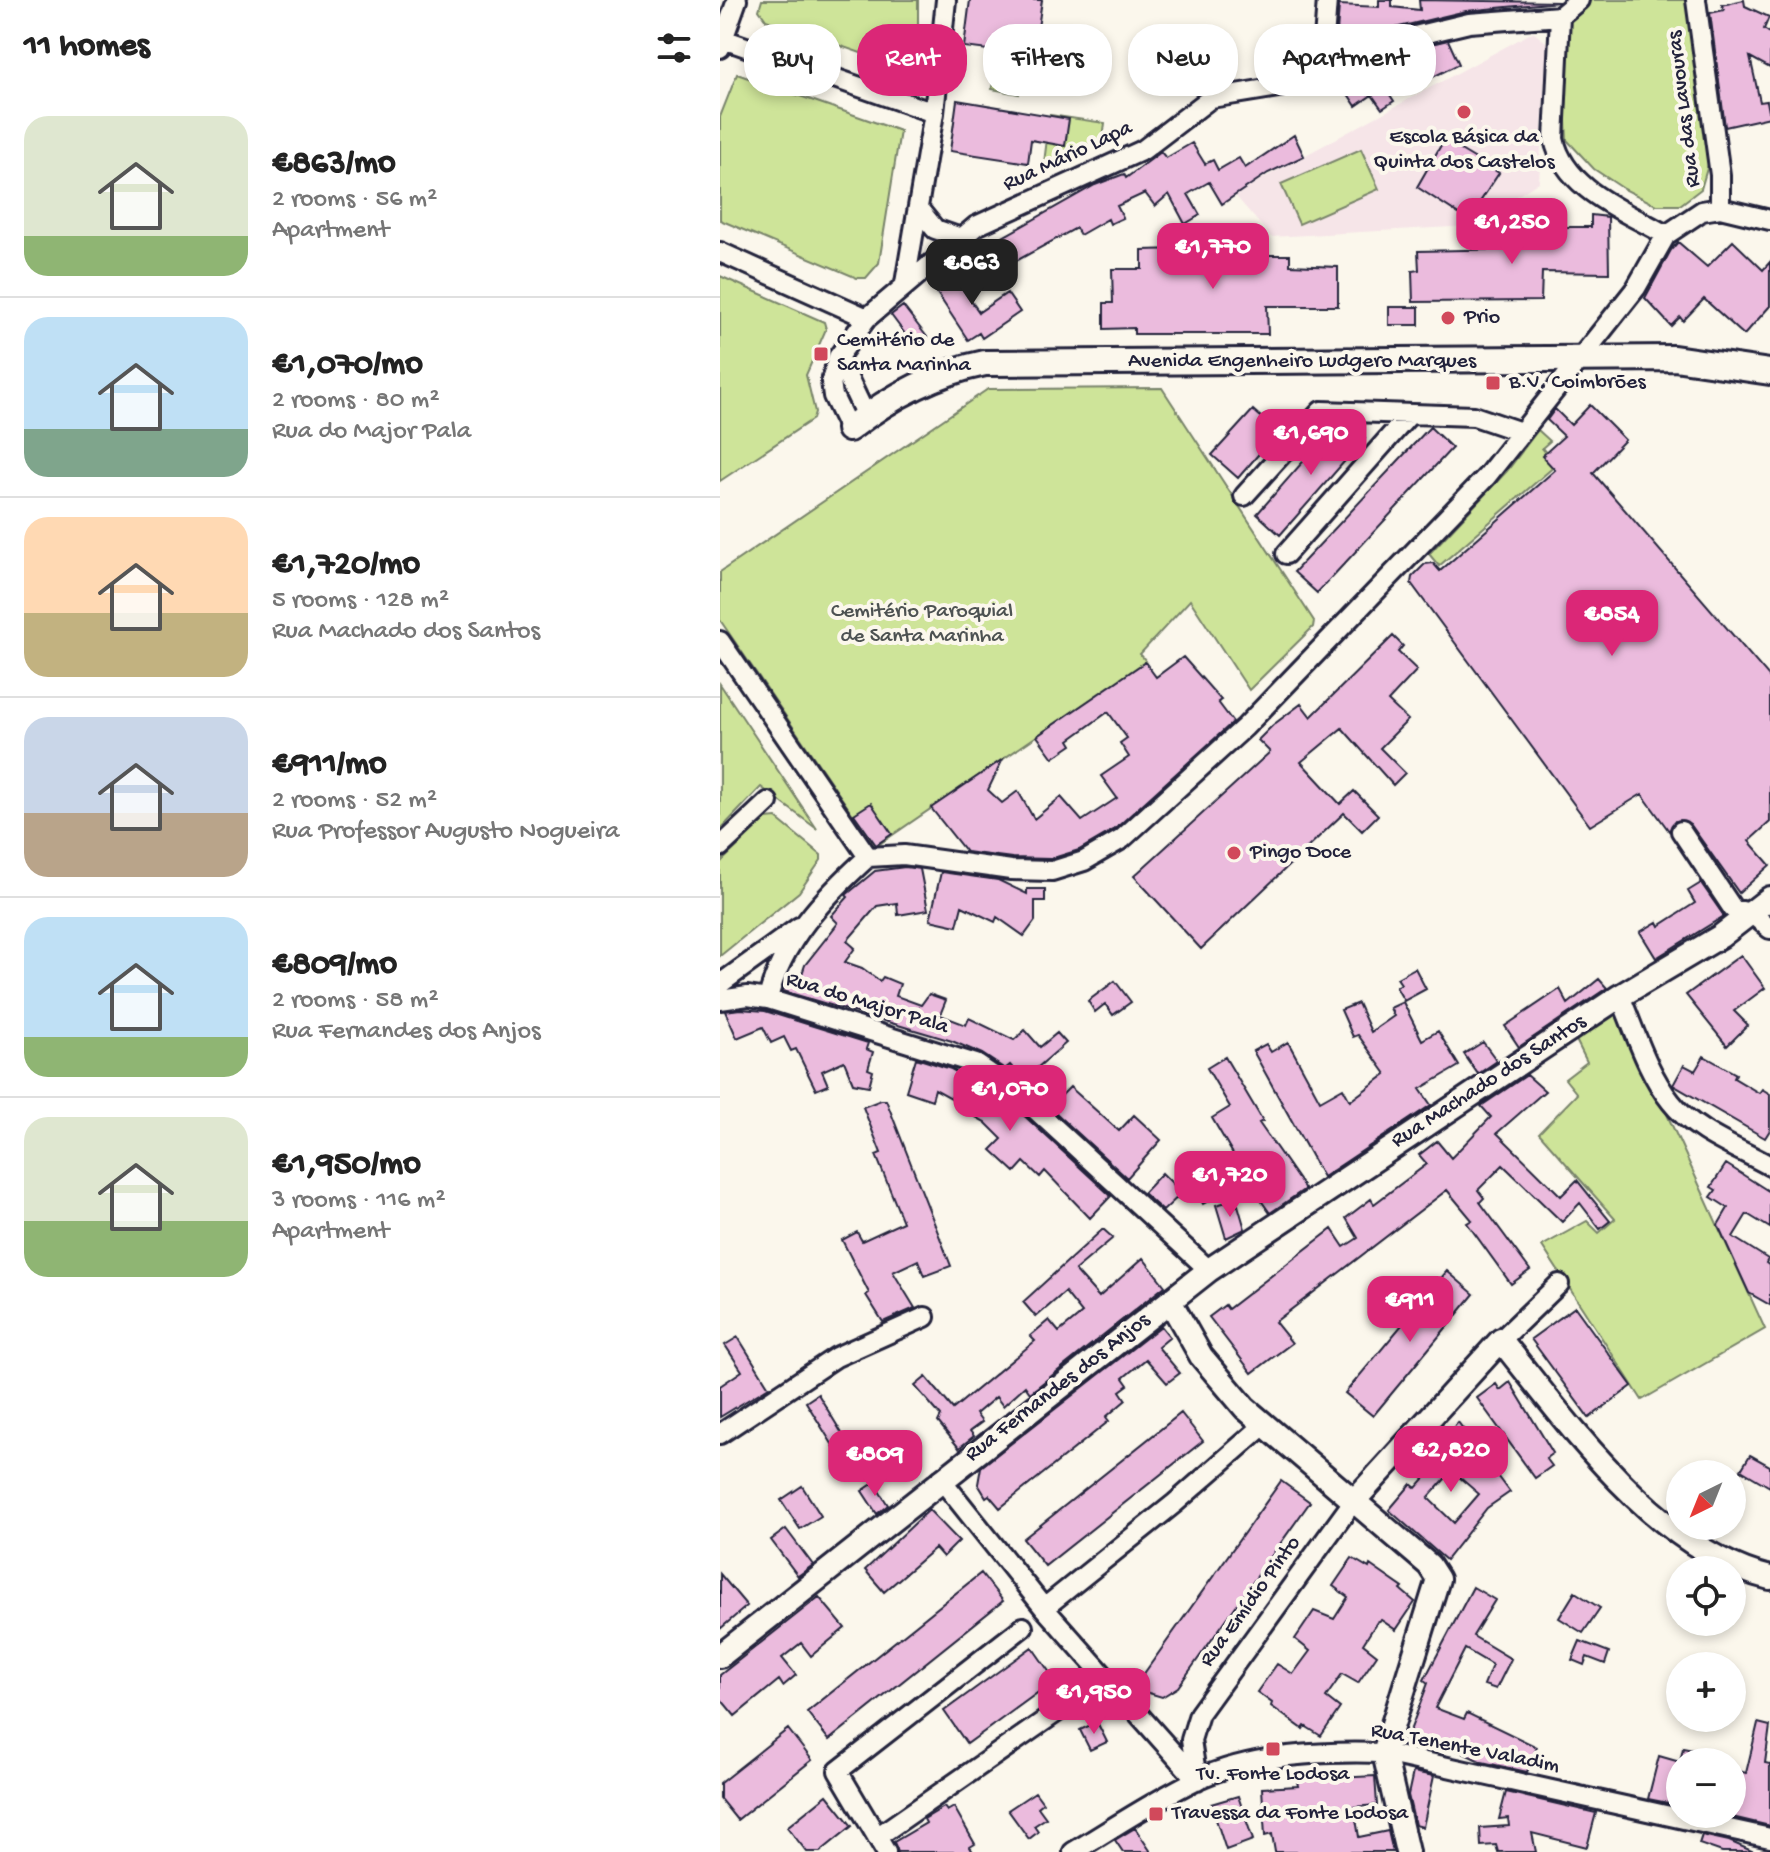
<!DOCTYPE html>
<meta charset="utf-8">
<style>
:root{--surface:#fff;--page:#f6f6f6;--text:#222;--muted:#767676;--line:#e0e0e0;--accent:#db2777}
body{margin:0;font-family:"Gochi Hand",sans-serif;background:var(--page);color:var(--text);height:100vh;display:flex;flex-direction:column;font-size:30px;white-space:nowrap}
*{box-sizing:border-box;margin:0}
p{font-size:26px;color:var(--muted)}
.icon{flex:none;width:44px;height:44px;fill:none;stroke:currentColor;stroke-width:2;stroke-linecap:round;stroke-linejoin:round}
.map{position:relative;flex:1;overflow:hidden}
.panel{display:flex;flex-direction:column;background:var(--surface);width:720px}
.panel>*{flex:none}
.hud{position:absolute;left:24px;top:24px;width:760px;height:72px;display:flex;gap:16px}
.needle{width:52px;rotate:223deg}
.buttons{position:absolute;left:946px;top:1460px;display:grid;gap:16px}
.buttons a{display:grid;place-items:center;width:80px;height:80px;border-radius:50%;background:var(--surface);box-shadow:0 4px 12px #0003;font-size:40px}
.price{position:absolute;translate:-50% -68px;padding:0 18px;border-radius:16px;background:var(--accent);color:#fff;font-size:26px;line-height:52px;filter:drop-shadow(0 2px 4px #0008)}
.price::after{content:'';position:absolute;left:50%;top:48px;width:24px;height:18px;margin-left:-12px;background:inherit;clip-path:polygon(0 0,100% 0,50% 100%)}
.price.current{background:#222;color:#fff}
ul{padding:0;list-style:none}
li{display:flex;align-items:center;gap:24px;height:200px;padding:0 24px}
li+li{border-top:2px solid var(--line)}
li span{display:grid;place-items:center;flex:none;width:224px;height:160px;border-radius:24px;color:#555}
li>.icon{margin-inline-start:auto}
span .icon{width:96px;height:96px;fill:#fffc;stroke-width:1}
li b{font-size:34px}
h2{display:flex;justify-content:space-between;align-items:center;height:96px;padding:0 24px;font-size:34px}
.tag{padding:0 28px;border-radius:32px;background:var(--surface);box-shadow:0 4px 12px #0003;font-size:28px;line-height:72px}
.tag.current{background:var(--accent);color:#fff}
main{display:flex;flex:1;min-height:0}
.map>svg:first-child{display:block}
.built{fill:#f6e5e8}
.green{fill:#cee499;stroke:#78836a;stroke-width:2}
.building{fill:#ebbbdd;stroke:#22223b;stroke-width:2;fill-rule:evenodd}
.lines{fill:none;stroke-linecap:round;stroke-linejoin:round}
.minor-casing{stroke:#22223b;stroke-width:24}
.tertiary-casing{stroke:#22223b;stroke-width:28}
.secondary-casing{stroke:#22223b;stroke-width:30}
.minor{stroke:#fbf7ec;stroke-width:18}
.tertiary{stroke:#fbf7ec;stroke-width:22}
.secondary{stroke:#fbf7ec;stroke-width:24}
.poi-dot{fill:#d1495b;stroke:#fbf7ec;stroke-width:3}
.labels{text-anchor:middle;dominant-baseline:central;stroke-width:8;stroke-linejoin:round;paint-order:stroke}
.street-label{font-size:22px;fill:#22223b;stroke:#fbf7ec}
.poi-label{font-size:22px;fill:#22223b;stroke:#fbf7ec;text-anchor:start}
.park-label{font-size:22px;fill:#4d5252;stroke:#fbf7ec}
</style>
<main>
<section class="panel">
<h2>11 homes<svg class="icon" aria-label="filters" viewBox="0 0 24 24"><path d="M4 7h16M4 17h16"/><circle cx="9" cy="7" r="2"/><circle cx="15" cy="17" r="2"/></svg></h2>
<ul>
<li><span style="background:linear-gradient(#dfe7d0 75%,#8fb573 0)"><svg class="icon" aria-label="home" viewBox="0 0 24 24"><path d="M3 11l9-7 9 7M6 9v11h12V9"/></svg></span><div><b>€863/mo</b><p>2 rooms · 56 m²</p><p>Apartment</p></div></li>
<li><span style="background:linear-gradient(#bfe0f5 70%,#7fa58c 0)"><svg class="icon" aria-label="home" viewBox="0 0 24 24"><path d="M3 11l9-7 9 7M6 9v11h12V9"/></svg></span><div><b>€1,070/mo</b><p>2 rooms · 80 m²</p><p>Rua do Major Pala</p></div></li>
<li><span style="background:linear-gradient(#ffd9b3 60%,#c2b280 0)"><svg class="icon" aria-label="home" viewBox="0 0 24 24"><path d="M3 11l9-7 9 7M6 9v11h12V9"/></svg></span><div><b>€1,720/mo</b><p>5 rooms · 128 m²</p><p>Rua Machado dos Santos</p></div></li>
<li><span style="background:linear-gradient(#c9d6e8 60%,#b9a48a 0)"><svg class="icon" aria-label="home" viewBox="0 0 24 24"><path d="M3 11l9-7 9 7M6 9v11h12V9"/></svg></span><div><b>€911/mo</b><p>2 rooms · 52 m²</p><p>Rua Professor Augusto Nogueira</p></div></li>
<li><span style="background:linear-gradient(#bfe0f5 75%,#8fb573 0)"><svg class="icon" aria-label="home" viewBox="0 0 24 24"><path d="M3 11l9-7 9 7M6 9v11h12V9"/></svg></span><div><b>€809/mo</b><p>2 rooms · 58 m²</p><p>Rua Fernandes dos Anjos</p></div></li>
<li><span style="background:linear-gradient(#dfe7d0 65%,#8fb573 0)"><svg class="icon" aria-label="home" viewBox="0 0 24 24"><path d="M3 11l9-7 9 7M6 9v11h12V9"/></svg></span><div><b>€1,950/mo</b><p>3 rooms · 116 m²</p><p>Apartment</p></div></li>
</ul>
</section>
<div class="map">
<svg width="1050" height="1852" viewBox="0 0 1050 1852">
<rect width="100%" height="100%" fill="#fbf7ec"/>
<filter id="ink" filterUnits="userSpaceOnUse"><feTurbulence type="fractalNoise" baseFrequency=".0125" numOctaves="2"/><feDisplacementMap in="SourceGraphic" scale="16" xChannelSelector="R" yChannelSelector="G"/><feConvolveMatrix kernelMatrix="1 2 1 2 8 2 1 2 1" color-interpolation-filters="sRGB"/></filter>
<g filter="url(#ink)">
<path class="built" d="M813,32L827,43L819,182L750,226L551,237L514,194Z"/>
<path class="green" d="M42,0H198V29L189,61L178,66L46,20L39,10Z
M866,0H969L990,158L981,189L960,205H936L904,189L874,169L847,140L844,85L850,16Z
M276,62L303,66L299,94L272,89Z
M17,74L180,131L159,263L146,278H137L0,220V117Z
M330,115L385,123L383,138L324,163Z
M641,149L659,189L579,224L561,184Z
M0,276L104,322L106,329L86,375L95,412L93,419L0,481Z
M442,388L594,621L593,627L529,690L470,600L420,654L426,661L155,847L0,620V572L268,389Z
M818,430L830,441L822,448L836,465L719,566L709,554L787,471Z
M0,684L97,829L41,787L0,830Z
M56,818L101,855V860L79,892L0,956V863L46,819Z
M898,1007L1045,1329L922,1400L822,1246L867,1221L879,1233L895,1219L819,1133L857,1094L845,1079L867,1062L854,1036Z"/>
<path class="building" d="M250,0H322L314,56L244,47Z
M659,0H672V7L700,10L699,0L839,2L746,11L675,28L637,46L623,42L617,33L619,5L659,7Z
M1024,0L1025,6L1049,17L1044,29L1050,33V68L1030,57L1040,102L1047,101L1050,117L1005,127L990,13L1004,10L1002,5Z
M728,40L739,64L713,77L707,65L664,86L674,101L662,109L652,95L636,106L624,88L652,69L656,73L696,53L694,48Z
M237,100L349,119L345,146L311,140L308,163L230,151Z
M574,135L584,156L548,173L502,204L489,182L468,194L480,215L465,224L449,194L435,206L425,193L397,206L403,218L390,224L388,219L360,235L356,228L287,266L274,242L375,185L404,174L406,178L441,152L446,158L472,143L485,164L493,160L498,170L519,158L525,168Z
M724,140L779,173L748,220L697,187Z
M871,215L888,217L889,273L822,272L821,301L693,302L692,271L699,270L698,251L792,249L799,233H823L822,227H871Z
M1013,241L1043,270L1050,262V306L1024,335L984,299L963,321L960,317L951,326L925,298L951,250L958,242L987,267Z
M537,247V255H570V265L618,267V306H547L548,334H414V328L384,329V303H393L392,269H422V250Z
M228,268L259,312L287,293L300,312L262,338L259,333L248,340L209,281Z
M183,306L207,337L194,346L171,315Z
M669,307H699V325H669Z
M870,405L905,440L873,473L1050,678V822L1029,841L1050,865L1019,893L970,824L955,821L949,831L922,794L870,826L691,583L692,577L705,564L713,563L720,571L835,470L822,456L844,436L827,420L835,409L851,425Z
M533,410L558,432L518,478L492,455Z
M616,424H629L645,438L560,535L537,514Z
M710,427L732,448L597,593L574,572Z
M673,636L683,646L678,652L697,670L668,701L688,720L660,748L685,773L673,785L622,728L581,762L620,804L634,791L658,815L642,831L624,813L481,949L414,876L550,752L538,740L553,725L581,704L591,717Z
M463,657L501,700L498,702L513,722L395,829L359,850L330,859L292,858L246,852L211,808L283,759L268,790L282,803L298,791L314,819L341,797L362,821L397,798L381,776L409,757L400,743L407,738L388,712L349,740L352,745L333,758L317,736L425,662L436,677Z
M151,803L172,834L156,845L134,814Z
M185,867L200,869L208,910L178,915L177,903L157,906L127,941L135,948L125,962L142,968L160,981L163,977L180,984L176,996L201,1005L209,994L226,1000L220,1015L246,1025L249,1018L294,1040L305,1030L320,1047L337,1033L346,1043L303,1080L290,1065L285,1069L262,1054L232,1041L63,991L67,978L79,983L85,965L118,923L111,916L128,897L126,895L155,871Z
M221,872L278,880L307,894V889H325V901H315V921L304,936L277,917L275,922L242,906L237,926L210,920Z
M981,883L1004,916L936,958L920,932L937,922L939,926L975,903L968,891Z
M1021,955L1045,988L1014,1011L1028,1025L1007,1046L966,995Z
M695,968L706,989L684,1001L676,987L681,984L677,978Z
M879,979L887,988L799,1047L785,1026L840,989L848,1004Z
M395,981L411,1002L393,1015L385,1004L375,1012L368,1001Z
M683,1002L702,1040L718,1031L739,1066L700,1089L711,1105L603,1177L533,1051L546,1044L551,1052L568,1042L600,1101L623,1088L630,1101L666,1074L638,1035L633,1037L621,1010L638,1003L651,1032L674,1016L670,1008Z
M20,1009L45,1011L148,1043L146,1049L153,1052L148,1069L153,1071L149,1086L133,1083L124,1061L102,1071L108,1085L96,1090L76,1049L71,1051L64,1037L51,1043L43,1027L17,1038L5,1011Z
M763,1042L777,1061L758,1074L744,1054Z
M984,1056L1016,1074L1014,1078L1039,1093L1042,1089L1050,1094V1130L1045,1138L953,1085L964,1065L975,1071Z
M505,1057L543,1121L539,1123L585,1189L550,1213L513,1161L516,1159L492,1118L510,1107L487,1068Z
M196,1058L231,1069L286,1099L391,1196L370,1218L325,1171L320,1177L304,1162L295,1172L271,1150L282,1139L265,1122L241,1109L244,1105L215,1089L212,1100L186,1091Z
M807,1075L825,1091L777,1133L841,1196L857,1180L890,1221L880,1229L860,1203L842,1222L783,1165L758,1190L764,1198L760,1202L810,1270L791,1284L747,1223L752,1220L727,1190L555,1322L572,1343L532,1373L489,1317L505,1305L508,1309L612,1229L624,1247L638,1238L626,1218L651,1199L654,1204L707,1164L699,1155L717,1141L731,1158L771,1117L761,1106Z
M350,1087L399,1131L414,1115L441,1140L407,1178L324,1102L334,1092L339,1098Z
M161,1100H166L231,1266L204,1276L198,1260L173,1272L195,1308L163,1322L146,1295L149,1293L122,1240L137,1232L142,1241L183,1222L156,1155L161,1153L143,1107Z
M1006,1164L1050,1192V1228L1027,1214L1013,1237L1048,1259L1046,1263L1050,1266V1305L1029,1293L998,1225L1008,1208L991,1197L996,1190L991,1187Z
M484,1171L498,1196L483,1204L470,1179Z
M442,1173L462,1193L443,1211L423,1193Z
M510,1201L512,1207L518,1205L525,1229L506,1238L496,1205Z
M383,1229L393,1238L355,1270L379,1297L423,1258L445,1286L310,1393L305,1386L283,1406L276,1397L256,1414L262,1422L250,1431L254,1436L239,1448L218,1422L221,1416L195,1386L206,1377L233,1409L315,1341L310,1336L329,1320L339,1332L362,1313L345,1292L316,1317L303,1302Z
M727,1271L754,1294L653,1416L625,1393Z
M855,1307L912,1386L869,1418L811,1339Z
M441,1326L450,1337L438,1347L460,1373L447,1383L426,1359L403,1378L408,1385L400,1391L406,1400L386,1417L389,1421L280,1508L269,1495L266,1497L258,1484L261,1467Z
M18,1337L49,1387L0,1417V1386L22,1371L5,1345Z
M790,1382L833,1453L826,1458L832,1466L815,1478L757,1398L776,1384L780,1390Z
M98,1394L129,1445L117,1452L86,1402Z
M461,1413L483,1441L325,1566L303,1539Z
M738,1422L790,1492L767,1508L726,1560L669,1510L691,1484L696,1488L720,1461L711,1454ZM732,1471L759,1494L734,1523L708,1498Z
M1030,1455L1050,1466V1487L1021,1470Z
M561,1481L590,1502L458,1687L442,1697L425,1692L418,1682Z
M154,1483L168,1505L157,1514L142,1491Z
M82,1486L101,1516L80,1529L61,1500Z
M209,1510L239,1541L223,1557L215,1548L164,1592L145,1570Z
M66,1529L93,1565L78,1576L51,1540Z
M632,1558L649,1568L650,1565L683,1588L681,1590L695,1602L676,1630L661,1620L657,1622L643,1644L657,1655L638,1683L622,1674L606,1697L620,1708L601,1736L585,1726L583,1729L551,1706L552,1703L537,1692L557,1664L573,1674L590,1651L575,1639L594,1611L614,1619L628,1597L613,1586Z
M261,1573L283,1601L109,1740L87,1712Z
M0,1574L27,1606L0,1629Z
M753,1587L775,1600L753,1636L791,1659L776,1689L764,1685L772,1665L745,1649L715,1708L744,1719L747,1713L817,1747L807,1772L762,1762L716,1740L713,1748L687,1739L708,1683L704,1680Z
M855,1592L880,1608L863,1633L839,1618Z
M99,1597L125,1628L91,1656L81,1643L62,1658L76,1675L63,1686L59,1680L15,1716L0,1698V1675Z
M860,1641L889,1652L885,1664L867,1657L864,1665L852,1660Z
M312,1647L335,1680L247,1744L224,1711Z
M377,1722L387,1742L370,1750L360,1730Z
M1038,1723L1050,1726L1045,1763L1050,1764V1826L1012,1817V1769L1026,1773Z
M68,1729L92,1760L17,1820L0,1799V1783Z
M963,1748L1002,1756V1762H960Z
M939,1756L960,1762V1785L953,1804L928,1799Z
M693,1772L714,1776L703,1827L695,1825L688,1795Z
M617,1775V1778L655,1776L657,1805L634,1807L639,1837L668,1831L673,1852H555L552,1834L545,1836L542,1788L578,1786L577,1781Z
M315,1792L323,1803L318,1807L326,1818L314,1826L318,1832L309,1839L288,1810Z
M786,1792L876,1813L867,1847L812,1833L816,1852H778L776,1845L761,1846L760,1828L789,1826L788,1818L779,1819Z
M107,1795L132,1826L100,1852H87L67,1827Z
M518,1796L533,1840L506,1850L491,1804Z
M224,1807L227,1811L234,1807L255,1844L250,1847L253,1852H178L174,1842L206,1823L204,1819Z
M415,1828L431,1852H403L395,1840Z
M982,1835L1009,1841L1034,1852H1002L979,1844Z"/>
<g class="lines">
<g class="minor-casing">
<path id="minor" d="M976,0L1000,175V208L1050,220
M840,16L834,139C845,190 905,211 946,235
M3,39L214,113
M0,48L17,0
M601,80L607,0
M198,208L215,229L241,238
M0,252L147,318
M185,283L214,113L226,0
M118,357L146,416
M129,429L113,396L111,381L118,357L147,318L256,226L423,150L491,98L601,80L678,40L749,23L840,16L859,0
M524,496L601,411L754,416L801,432
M566,554L689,415
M0,641L148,857
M961,831L1013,909L1031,913L1050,929
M0,847L48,802
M148,857L184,855L291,870L332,871L364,861L402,839L525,727L767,476L916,288L946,235L982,211L1000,208
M0,984L79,927
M900,996C915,1031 927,1072 951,1102C974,1132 1018,1148 1050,1166
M48,999C61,942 105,896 148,857
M0,1000L28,996L48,999L256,1064L294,1090L489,1270
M781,1340L839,1284
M0,1434L116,1357L205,1317
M221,1479L324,1608L477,1780
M324,1608L455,1503L544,1425
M477,1780L471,1740L479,1714L632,1503
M157,1837L347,1705
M166,1852L118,1771L303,1627
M353,1852C393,1828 433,1801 476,1780C532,1754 603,1751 664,1753L1050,1838"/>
</g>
<g class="tertiary-casing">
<path id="tertiary" d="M450,1301L481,1356L525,1408L709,1565L718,1579L664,1753L687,1852
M632,1503L781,1340C850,1426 938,1551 1050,1578
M0,1656L489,1270L900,996L1001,936L1050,898"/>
</g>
<g class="secondary-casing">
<path id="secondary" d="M129,429C170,397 215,373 265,363L954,358L1050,372"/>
</g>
<use href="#minor" class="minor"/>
<use href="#tertiary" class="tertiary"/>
<use href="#secondary" class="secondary"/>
</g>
</g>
<g class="poi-dot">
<circle cx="744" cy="112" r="8"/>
<circle cx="728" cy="318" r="8"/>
<rect x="93" y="346" width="16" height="16" rx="4"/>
<rect x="765" y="375" width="16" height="16" rx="4"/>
<circle cx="514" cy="853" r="8"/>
<rect x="545" y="1741" width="16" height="16" rx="4"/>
<rect x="428" y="1806" width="16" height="16" rx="4"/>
</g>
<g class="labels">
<g class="street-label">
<text transform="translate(965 109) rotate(-97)">Rua das Lavouras</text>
<text transform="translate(348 157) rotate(-25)">Rua Mário Lapa</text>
<text x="582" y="362">Avenida Engenheiro Ludgero Marques</text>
<text transform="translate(147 1004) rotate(17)">Rua do Major Pala</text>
<text transform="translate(769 1082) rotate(-33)">Rua Machado dos Santos</text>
<text transform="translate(338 1388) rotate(-38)">Rua Fernandes dos Anjos</text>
<text transform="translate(531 1602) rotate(-54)">Rua Emídio Pinto</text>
<text transform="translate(745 1749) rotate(11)">Rua Tenente Valadim</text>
</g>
<g class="poi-label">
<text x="744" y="138" text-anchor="middle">Escola Básica da<tspan x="744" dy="25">Quinta dos Castelos</tspan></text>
<text x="744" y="318">Prio</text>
<text x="117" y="341">Cemitério de<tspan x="117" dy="25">Santa Marinha</tspan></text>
<text x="789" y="383">B.V. Coimbrões</text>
<text x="530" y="853">Pingo Doce</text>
<text x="553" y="1775" text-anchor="middle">Tv. Fonte Lodosa</text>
<text x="452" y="1814">Travessa da Fonte Lodosa</text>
</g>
<g class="park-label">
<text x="202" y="612">Cemitério Paroquial<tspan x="202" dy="25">de Santa Marinha</tspan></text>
</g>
</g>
</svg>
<div class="buttons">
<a><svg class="needle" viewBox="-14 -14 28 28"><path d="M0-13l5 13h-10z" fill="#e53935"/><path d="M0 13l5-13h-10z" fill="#767676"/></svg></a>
<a><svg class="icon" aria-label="locate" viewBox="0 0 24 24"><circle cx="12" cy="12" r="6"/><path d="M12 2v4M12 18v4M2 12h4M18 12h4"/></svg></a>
<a>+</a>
<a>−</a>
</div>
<b class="price" style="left:792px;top:266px">€1,250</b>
<b class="price" style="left:493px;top:291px">€1,770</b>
<b class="price current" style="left:252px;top:307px">€863</b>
<b class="price" style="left:591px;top:477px">€1,690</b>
<b class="price" style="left:892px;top:658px">€854</b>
<b class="price" style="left:290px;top:1133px">€1,070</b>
<b class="price" style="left:510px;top:1219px">€1,720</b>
<b class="price" style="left:690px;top:1344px">€911</b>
<b class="price" style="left:731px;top:1494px">€2,820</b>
<b class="price" style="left:155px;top:1498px">€809</b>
<b class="price" style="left:374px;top:1736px">€1,950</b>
<div class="hud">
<a class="tag">Buy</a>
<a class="tag current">Rent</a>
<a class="tag">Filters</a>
<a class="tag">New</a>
<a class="tag">Apartment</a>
</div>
</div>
</main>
